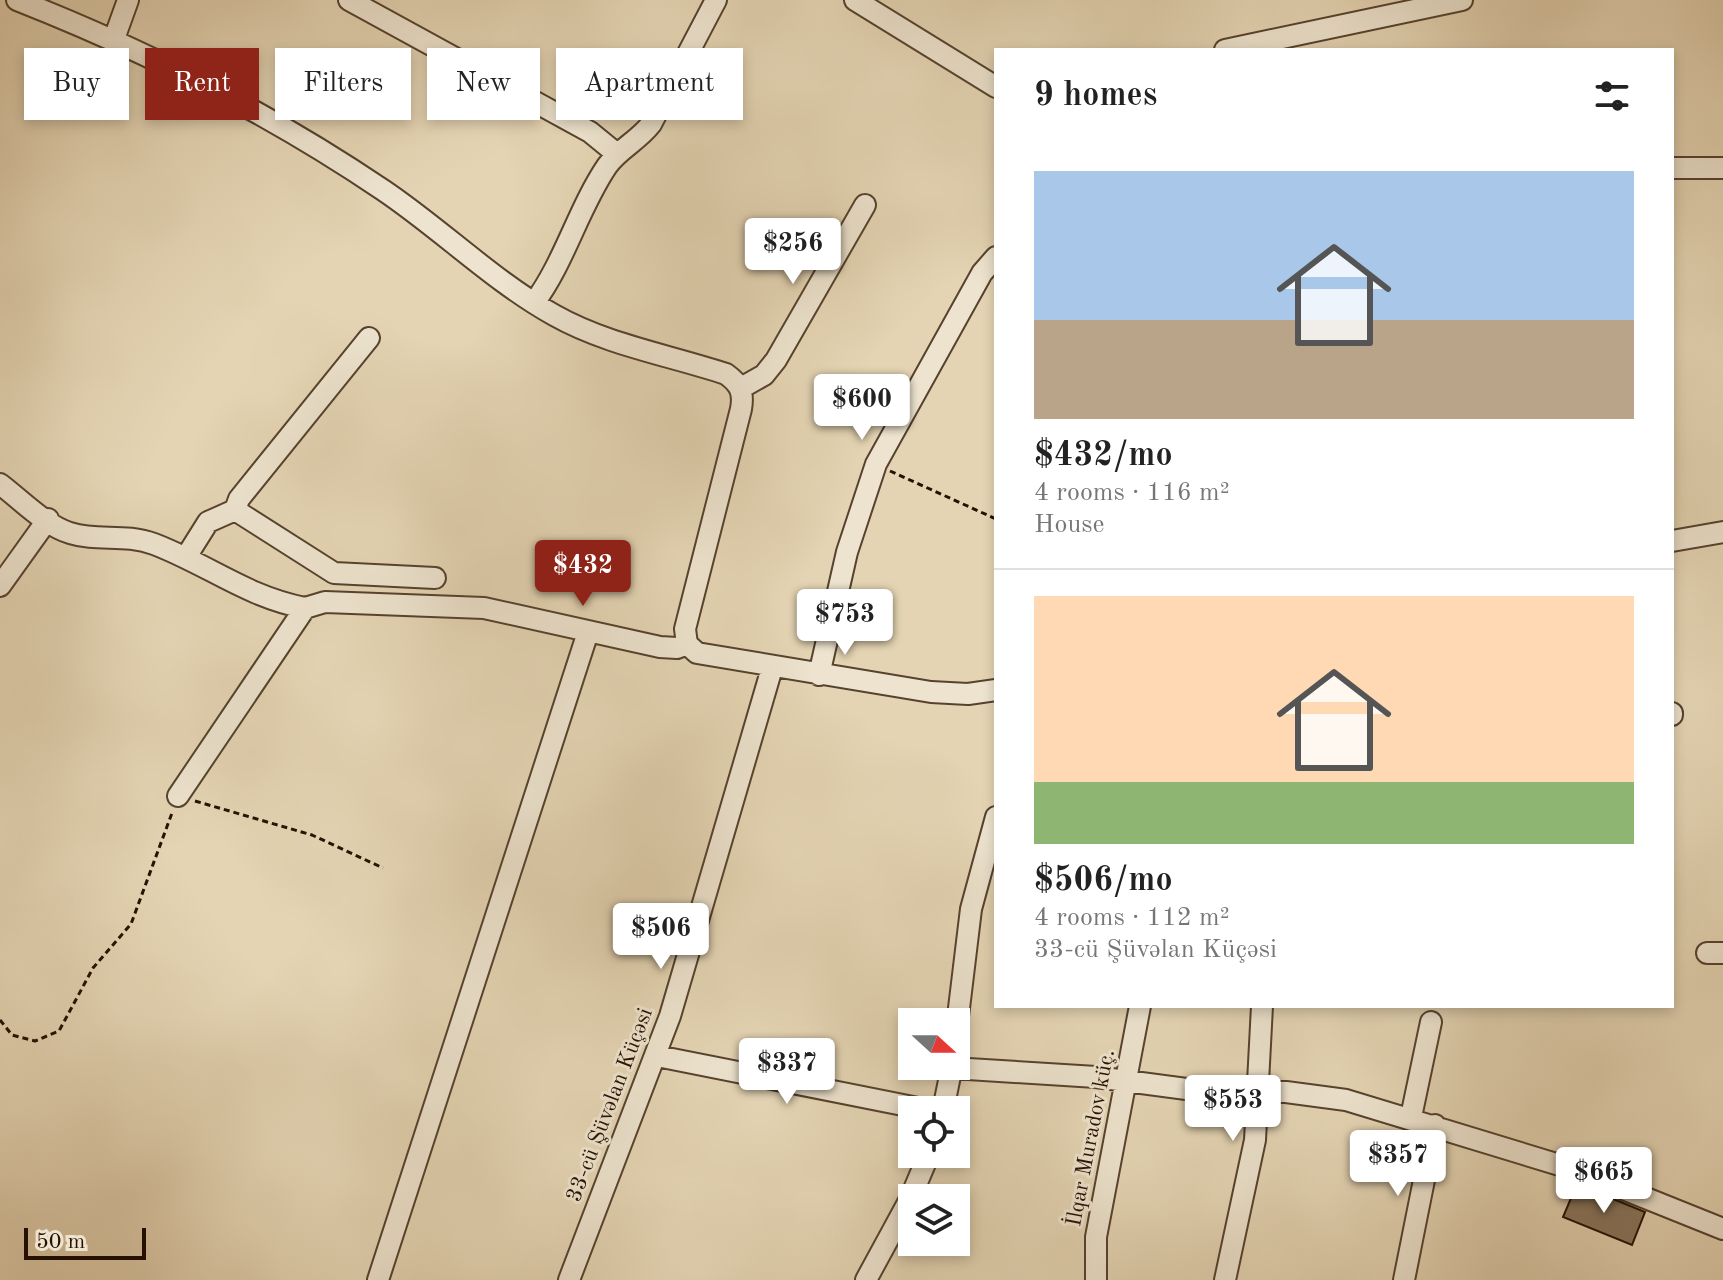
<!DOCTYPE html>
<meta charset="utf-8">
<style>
:root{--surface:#fff;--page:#f6f6f6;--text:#222;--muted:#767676;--line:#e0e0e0;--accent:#8f2418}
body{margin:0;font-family:"Old Standard TT",serif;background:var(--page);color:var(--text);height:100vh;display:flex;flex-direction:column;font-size:30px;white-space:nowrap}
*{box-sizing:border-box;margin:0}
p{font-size:26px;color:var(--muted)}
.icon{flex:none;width:44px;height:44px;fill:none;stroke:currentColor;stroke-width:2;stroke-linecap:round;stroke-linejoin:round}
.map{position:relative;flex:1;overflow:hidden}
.side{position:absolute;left:994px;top:48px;width:680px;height:960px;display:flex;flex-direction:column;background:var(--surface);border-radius:0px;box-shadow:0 4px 12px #0003}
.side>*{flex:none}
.top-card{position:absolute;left:24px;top:48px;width:760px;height:72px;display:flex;gap:16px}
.needle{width:52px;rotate:111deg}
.fabs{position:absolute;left:898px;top:1008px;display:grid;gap:16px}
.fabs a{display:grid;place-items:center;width:72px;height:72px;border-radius:0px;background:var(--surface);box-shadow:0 4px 12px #0003;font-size:40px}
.scale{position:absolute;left:24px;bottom:20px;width:122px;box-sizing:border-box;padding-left:8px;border:4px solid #261101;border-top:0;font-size:22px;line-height:28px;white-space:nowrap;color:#261101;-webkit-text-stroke:6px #ede3ce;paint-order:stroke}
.price{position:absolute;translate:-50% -68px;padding:0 18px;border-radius:8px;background:#fff;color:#222;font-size:26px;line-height:52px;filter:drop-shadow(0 2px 4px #0008)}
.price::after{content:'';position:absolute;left:50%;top:48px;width:24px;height:18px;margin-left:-12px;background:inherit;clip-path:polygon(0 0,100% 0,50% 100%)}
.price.current{background:var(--accent);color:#fff}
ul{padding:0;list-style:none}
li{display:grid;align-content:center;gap:16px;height:424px;padding:0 40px}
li+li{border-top:2px solid var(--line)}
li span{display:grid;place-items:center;height:248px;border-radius:0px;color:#555}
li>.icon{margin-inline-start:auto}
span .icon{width:144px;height:144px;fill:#fffc;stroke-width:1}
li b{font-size:34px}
h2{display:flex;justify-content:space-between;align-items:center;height:96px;padding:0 40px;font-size:34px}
.chip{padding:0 28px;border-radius:0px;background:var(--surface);box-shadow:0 4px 12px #0003;font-size:28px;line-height:72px}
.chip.current{background:var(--accent);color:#fff}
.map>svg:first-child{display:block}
.building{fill:#89765e;stroke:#261101;stroke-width:2}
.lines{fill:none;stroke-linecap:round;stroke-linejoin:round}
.minor-casing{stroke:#56422e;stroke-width:24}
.path{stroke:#261101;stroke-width:3;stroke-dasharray:6 4;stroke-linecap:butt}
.minor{stroke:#ede3ce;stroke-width:20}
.labels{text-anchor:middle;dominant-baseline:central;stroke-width:6;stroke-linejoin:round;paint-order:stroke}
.street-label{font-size:22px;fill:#261101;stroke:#ede3ce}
</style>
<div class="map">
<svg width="1723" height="1280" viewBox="0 0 1723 1280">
<rect width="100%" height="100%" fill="#e4d4b3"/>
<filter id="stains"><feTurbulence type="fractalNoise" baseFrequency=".0025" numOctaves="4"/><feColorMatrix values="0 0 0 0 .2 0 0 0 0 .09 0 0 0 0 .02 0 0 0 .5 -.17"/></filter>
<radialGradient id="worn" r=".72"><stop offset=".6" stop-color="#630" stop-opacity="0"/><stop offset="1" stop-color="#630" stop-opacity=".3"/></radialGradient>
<path class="building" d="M1577,1184L1645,1212L1632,1245L1563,1217Z"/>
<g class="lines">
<g class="minor-casing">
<path id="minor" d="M17,0C144,50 269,113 383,190C441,229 493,281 554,315C607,345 669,355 726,374C740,384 744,392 741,409L685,629L687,644L697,653L931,692L968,694L996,690
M349,0L590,132L617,154
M855,0L996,87
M114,39L128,0
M1225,50L1462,0
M1672,168H1723
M534,303C565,261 578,209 607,166C619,149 638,141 651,124L716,0
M369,338L239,499L235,510L334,573L435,578
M741,388L764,375L776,360L865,205
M0,484C20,499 46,526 70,533C98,542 124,533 154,544C209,565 245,596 305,608
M1672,541L1723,532
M186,557L208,522L235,510
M0,586L48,519
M819,675L847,552L876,464L982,273L996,257
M1672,713V715
M178,796L305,608L325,602L484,608L660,647L677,648L687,644
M1707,953H1723
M956,1033L971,909L996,817
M657,1056L928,1110
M952,1068L1096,1077L1209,1092H1286L1346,1100L1576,1170L1723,1229
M943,1110L952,1066
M1411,1117L1431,1022
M378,1280L588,632
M569,1280L670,1016L772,668
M866,1280L910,1199L929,1154
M1096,1280V1237L1140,1006
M1225,1280L1255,1140L1262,1006
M1404,1280L1435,1125"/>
</g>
<path class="path" d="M890,471L996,519
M195,801L312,835L383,868
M0,1020L12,1035L35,1041L59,1031L93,968L131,924L172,813"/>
<use href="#minor" class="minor"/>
</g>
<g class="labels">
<g class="street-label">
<text transform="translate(610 1105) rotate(-69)">33-cü Şüvəlan Küçəsi</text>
<text transform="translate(1091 1138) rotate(-79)">İlqar Muradov küç.</text>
</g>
</g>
<rect width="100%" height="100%" filter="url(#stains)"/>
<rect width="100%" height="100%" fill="url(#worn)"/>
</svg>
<div class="fabs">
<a><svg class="needle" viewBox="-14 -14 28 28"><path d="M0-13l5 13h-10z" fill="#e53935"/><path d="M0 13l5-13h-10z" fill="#767676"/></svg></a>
<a><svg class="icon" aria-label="locate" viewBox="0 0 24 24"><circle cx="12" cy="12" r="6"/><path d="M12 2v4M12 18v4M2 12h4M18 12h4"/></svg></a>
<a><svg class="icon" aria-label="layers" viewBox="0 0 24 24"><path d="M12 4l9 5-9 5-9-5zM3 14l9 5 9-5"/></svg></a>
</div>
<div class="scale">50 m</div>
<b class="price" style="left:793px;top:286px">$256</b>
<b class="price" style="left:862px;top:442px">$600</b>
<b class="price current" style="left:583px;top:608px">$432</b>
<b class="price" style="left:845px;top:657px">$753</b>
<b class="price" style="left:661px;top:971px">$506</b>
<b class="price" style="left:787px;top:1106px">$337</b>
<b class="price" style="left:1233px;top:1143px">$553</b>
<b class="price" style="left:1398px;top:1198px">$357</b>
<b class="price" style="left:1604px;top:1215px">$665</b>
<div class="top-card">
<a class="chip">Buy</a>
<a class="chip current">Rent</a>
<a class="chip">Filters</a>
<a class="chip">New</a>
<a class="chip">Apartment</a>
</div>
<section class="side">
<h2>9 homes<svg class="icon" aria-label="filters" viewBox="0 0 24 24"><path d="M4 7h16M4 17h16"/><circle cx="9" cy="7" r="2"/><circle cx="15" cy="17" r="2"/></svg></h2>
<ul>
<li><span style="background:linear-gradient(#a9c7e8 60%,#b9a48a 0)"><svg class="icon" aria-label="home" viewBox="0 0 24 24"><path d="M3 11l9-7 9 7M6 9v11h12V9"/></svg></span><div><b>$432/mo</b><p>4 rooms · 116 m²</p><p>House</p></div></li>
<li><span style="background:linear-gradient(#ffd9b3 75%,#8fb573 0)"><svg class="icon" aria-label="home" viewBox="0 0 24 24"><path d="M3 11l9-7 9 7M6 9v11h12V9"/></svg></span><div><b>$506/mo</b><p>4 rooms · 112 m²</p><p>33-cü Şüvəlan Küçəsi</p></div></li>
</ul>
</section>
</div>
